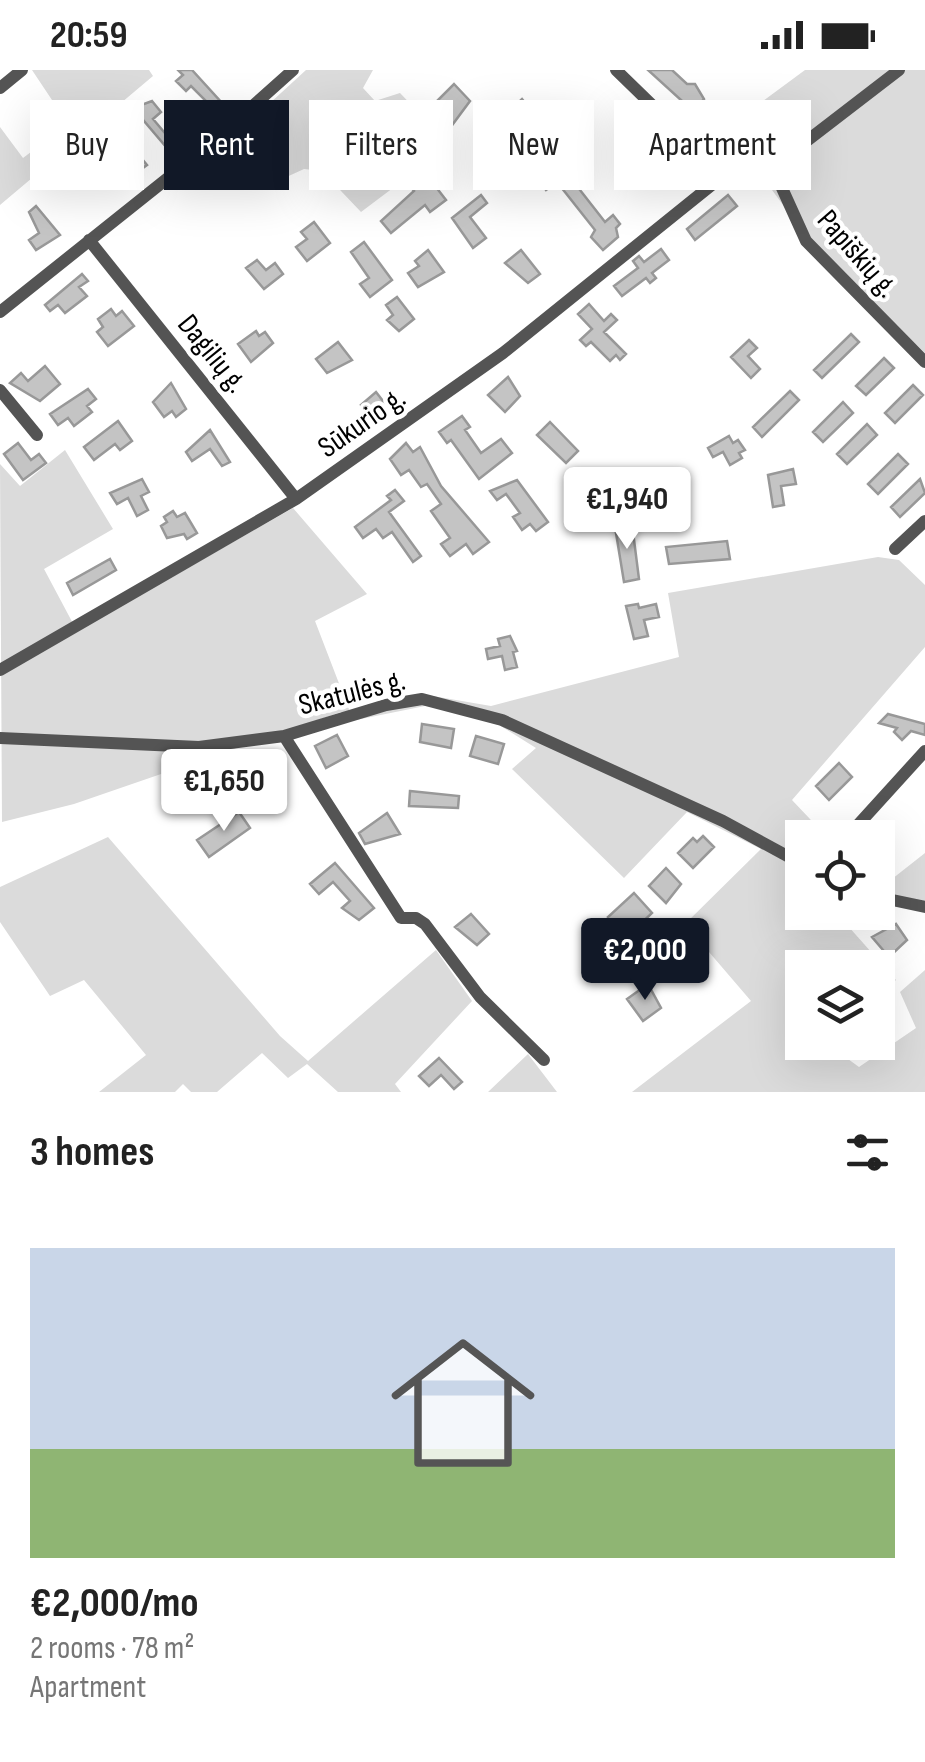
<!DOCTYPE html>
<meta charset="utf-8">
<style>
:root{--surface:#fff;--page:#f2f2f2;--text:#222;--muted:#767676;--accent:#111827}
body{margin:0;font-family:"Sofia Sans Condensed",sans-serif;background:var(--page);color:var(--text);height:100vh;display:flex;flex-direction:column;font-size:38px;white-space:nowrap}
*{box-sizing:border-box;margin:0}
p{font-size:32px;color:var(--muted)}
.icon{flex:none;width:55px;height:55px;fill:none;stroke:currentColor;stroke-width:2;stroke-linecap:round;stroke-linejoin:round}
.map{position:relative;height:1022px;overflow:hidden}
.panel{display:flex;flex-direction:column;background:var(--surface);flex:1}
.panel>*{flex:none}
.top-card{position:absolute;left:30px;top:30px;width:865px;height:90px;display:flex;gap:20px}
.tools{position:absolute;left:785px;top:750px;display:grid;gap:20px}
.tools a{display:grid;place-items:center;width:110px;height:110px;border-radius:0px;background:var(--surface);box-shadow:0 10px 40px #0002;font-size:50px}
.price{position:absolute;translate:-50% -85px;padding:0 22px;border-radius:10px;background:#fff;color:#222;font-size:32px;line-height:65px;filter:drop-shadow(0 2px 5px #0008)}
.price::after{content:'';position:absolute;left:50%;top:60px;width:30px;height:22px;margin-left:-15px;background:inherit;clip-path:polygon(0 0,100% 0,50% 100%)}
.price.active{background:var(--accent);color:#fff}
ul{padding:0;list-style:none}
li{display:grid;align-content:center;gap:20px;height:530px;padding:0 30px}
li span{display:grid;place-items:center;height:310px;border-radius:0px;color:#555}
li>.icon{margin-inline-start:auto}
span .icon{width:180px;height:180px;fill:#fffc;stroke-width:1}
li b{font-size:42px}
h2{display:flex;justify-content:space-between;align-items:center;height:120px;padding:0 30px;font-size:42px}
.tag{padding:0 35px;border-radius:0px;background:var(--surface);box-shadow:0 10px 40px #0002;font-size:35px;line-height:90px}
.tag.active{background:var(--accent);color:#fff}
.status{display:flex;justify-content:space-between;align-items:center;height:70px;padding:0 50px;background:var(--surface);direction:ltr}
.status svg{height:28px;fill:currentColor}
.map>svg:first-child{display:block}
.green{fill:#dbdbdb}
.building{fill:#c4c4c4;stroke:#989898;stroke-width:2.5}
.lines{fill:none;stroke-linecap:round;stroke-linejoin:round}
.minor{stroke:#545454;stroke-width:12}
.labels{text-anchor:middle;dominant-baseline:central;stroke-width:9;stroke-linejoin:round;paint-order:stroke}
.street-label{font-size:30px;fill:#000;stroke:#fff}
</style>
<div class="status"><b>20:59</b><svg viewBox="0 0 49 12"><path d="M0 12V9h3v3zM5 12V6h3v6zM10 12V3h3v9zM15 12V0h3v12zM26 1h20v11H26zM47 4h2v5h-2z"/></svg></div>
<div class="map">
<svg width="925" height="1022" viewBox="0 0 925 1022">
<rect width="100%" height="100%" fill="#fff"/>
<path class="green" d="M32,0H149L153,6L0,135V57L23,88L68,54Z
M306,0H373L363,18L375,31L400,23L450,75L361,142L322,101L304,99L258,120L251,118L221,78Z
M805,0H925V283L813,176L761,105L720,63Z
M65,380L113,459L44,499L77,561L293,438L367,524L315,551L350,642L421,624L491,636L679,587L668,523L878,487L899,490L925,515V577L792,730L827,767L802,768V842L861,843L848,856L896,910L878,925V898H802V972L826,973L859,997L916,958L900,922L925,900V1022H632L751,931L685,854L761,779L687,742L624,808L512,699L536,678L499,655L430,635L346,652L341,642L74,734L2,752L0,394L20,416Z
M108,767L280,966L308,991L436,880L472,931L395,1014L401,1022H338L307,994L288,1008L262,983L217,1022H191L183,1014L175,1022H99L146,985L84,910L50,926L0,852V817Z
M925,783V833L878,826V820Z
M528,984L557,1022H488Z"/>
<path class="building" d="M178,0H192L222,33L208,46L198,35L205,30L191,16L186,21L176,11L183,5Z
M648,0H672L687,14H695L704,29L693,41Z
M454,14L470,31L450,58L431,37Z
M522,29L530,39L514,52L522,62L508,73L502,65L490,74L483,66Z
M152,31L161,42L153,49L164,62L172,55L182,67L167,78L133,38Z
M113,54L147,95L132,106L123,95L130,90L118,75L111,81L102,70Z
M562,97L605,152L613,145L620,154L616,158L618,167L603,180L591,167L595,160L557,112L546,120L541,113Z
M425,103L446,130L430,142L425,135L391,163L381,151L414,121L409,115Z
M481,125L487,133L470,147L486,168L473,178L452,148Z
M728,125L737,136L695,170L687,159Z
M36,136L60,165L36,180L29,170L39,163L29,142Z
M314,152L330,173L307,191L296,177L307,169L301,162Z
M364,172L392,210L370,227L360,214L369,208L351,182Z
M661,179L669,190L652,203L656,208L650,213L646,208L622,226L614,216L638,198L633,191L639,186L644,192Z
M428,180L444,202L418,217L408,203L419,196L415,191Z
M521,180L540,204L528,213L505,193Z
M257,190L266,200L275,193L283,204L264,219L246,198Z
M82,204L88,211L79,217L87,226L65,243L58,235L50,241L45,235Z
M397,227L414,249L399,261L387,250L393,245L386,235Z
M589,234L604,251L611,244L617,250L604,262L626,284L620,290L616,285L610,291L591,272L586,276L580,270L592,259L578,244Z
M111,239L116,246L122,241L134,256L108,276L97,262L103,257L98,249Z
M256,261L259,266L265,262L273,273L251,292L238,274Z
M851,264L859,272L822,308L814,300Z
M749,270L757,278L748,286L760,299L751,308L731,287Z
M338,272L352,290L327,303L316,289Z
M884,288L894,298L866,325L856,316Z
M45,296L60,314L40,331L10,313L21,303L28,311Z
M508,307L520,326L505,342L488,325Z
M171,313L186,339L176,347L172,341L164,347L153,332Z
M913,315L923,325L895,353L885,343Z
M88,319L96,329L87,336L92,342L74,356L68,348L58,355L50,344Z
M790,321L799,330L762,367L753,357Z
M376,322L390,340L363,360L357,352L368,344L361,335Z
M843,332L853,343L823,372L813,362Z
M462,346L470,357L465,360L481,383L501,369L512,383L479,409L451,370L447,373L439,362Z
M118,351L132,371L120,380L115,374L94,390L84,377Z
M550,352L578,381L566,393L537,365Z
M867,354L877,365L847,394L837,384Z
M210,360L230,392L222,396L210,379L192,391L186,382Z
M729,366L733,373L738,370L745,380L739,383L742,388L730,395L723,382L713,387L708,378Z
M18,373L31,390L39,384L46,393L23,410L4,384Z
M406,373L413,382L420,377L441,416L489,472L473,484L466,474L450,486L441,474L450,468L431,441L441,434L427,414L421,417L409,400L401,405L390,389Z
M898,384L908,394L878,424L868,414Z
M793,399L796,414L781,416L784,435L773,437L768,405Z
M142,409L149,422L141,426L148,440L137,446L128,428L117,434L110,423Z
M920,409L925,423L900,447L891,437Z
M517,410L548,452L536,461L530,454L522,460L513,447L520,443L506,424L497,430L490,421Z
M395,420L404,431L389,442L421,486L413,492L392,462L383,468L376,459L363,468L355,457L391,430L387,426Z
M173,441L177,447L185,443L197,463L187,469L184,464L167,468L161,456L167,452L164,447Z
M632,454L639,509L624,512L615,457Z
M727,471L730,489L669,494L666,477Z
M110,489L116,500L73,525L67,513Z
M638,534L639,538L656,534L659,547L644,550L648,566L634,569L626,536Z
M510,566L517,581L513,582L517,597L505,600L502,586L488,589L486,579L500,576L498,569Z
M888,644L925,654V665L911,661L902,670L894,662L897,658L879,653Z
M422,654L454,659L451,678L420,672Z
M337,665L348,686L326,698L315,676Z
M476,666L504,674L498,694L470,686Z
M246,684L252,692L246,697L250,703L230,718L226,712L220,717L213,708Z
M839,693L852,707L829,730L816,716Z
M187,701L211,734L203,740L199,735L193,739L178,719L184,715L178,707Z
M410,721L459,726L458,738L409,736Z
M239,742L250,758L209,787L197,770Z
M387,743L400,764L365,774L359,763Z
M703,766L714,777L693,798L678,783L693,768L697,772Z
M335,793L374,838L359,850L342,838L350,831L333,812L319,824L310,814Z
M666,798L681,814L666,833L649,816Z
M634,823L652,843L627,867L608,847Z
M471,844L489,864L477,875L455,857Z
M896,854L907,870L889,887L872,867Z
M648,914L661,938L643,951L627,929Z
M439,988L462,1012L454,1019L441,1005L429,1016L419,1006Z"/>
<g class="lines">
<path class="minor" d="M616,0L724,105
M0,18L22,0
M772,96L806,171L925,292
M724,105L764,99L782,90L899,0
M89,170L296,429
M0,242L208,76L293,0
M0,320L37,365
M895,479L925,451
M0,600L296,429L503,283L724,105
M284,666L401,848H416L425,854L480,927L544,990
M0,668L199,677L284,666L386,635L422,629L502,650L723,751L802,794
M846,768L925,681
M878,827L925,837"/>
</g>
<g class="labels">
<g class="street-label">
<text transform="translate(857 184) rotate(49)">Papiškių g.</text>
<text transform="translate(212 284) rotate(51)">Dagilių g.</text>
<text transform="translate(362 353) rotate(-35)">Sūkurio g.</text>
<text transform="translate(352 623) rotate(-14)">Skatulės g.</text>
</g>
</g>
</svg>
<div class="tools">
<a><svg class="icon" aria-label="locate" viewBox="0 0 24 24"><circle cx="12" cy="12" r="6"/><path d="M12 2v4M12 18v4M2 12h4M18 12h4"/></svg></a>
<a><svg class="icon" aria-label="layers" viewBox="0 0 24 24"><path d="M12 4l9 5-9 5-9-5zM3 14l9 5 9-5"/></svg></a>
</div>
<b class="price" style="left:627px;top:482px">€1,940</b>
<b class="price" style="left:224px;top:764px">€1,650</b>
<b class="price active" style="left:645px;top:933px">€2,000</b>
<div class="top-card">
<a class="tag">Buy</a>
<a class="tag active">Rent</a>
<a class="tag">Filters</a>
<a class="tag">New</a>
<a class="tag">Apartment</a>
</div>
</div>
<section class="panel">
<h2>3 homes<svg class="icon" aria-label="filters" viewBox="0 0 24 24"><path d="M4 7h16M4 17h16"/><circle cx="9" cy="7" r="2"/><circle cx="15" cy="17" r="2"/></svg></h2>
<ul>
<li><span style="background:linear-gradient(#c9d6e8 65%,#8fb573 0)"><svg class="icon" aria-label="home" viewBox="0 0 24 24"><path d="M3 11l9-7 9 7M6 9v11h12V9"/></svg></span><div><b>€2,000/mo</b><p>2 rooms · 78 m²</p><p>Apartment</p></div></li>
</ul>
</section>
